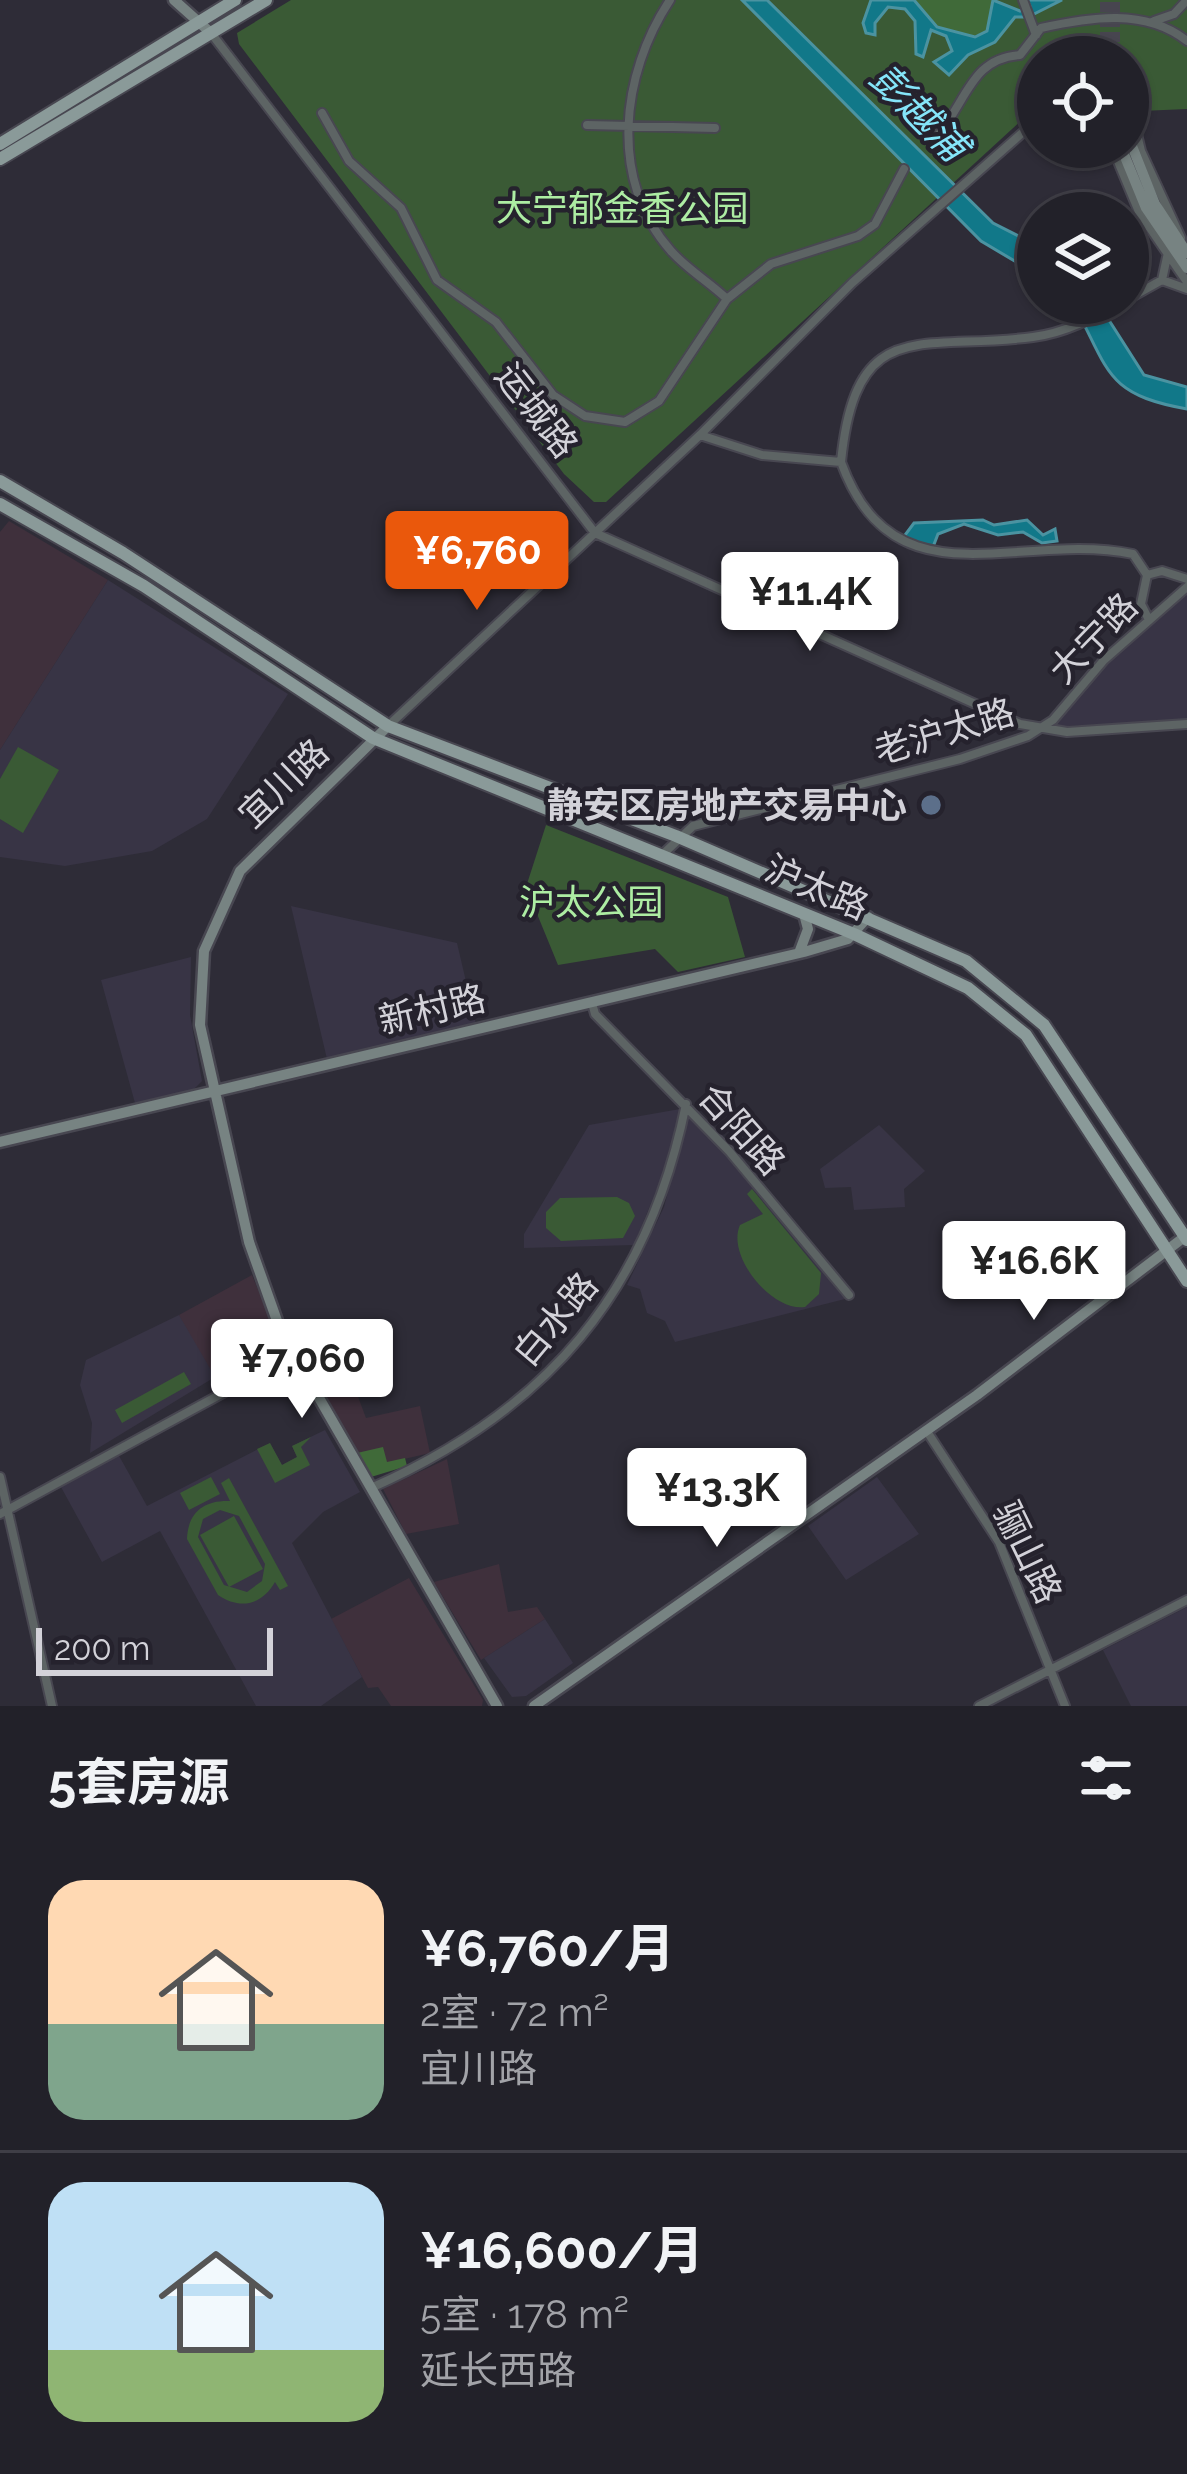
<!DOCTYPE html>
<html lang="zh">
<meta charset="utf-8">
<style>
:root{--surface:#222129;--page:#2e2e35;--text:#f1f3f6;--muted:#a2a3a8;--line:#3f3e46;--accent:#ea580c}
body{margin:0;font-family:Raleway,"Noto Sans SC",sans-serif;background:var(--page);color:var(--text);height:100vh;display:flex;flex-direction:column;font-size:45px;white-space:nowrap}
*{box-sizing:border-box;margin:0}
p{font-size:39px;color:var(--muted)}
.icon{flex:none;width:66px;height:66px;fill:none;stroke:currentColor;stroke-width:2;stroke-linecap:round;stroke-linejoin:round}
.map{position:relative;height:1706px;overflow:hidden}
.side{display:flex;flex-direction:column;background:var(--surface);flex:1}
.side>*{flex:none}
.buttons{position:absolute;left:1017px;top:36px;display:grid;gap:24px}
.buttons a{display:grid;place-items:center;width:132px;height:132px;border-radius:50%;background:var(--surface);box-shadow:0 3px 9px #0004,0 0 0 3px var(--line);font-size:60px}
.scale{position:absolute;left:36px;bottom:30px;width:237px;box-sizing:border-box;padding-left:12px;border:6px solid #d3d2d9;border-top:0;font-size:33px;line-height:42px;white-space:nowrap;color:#d3d2d9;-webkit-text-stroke:9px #25222d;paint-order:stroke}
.price{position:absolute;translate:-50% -102px;padding:0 27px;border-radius:12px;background:#fff;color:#222;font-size:39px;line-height:78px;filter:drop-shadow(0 3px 6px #0008)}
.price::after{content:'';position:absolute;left:50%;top:72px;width:36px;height:27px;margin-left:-18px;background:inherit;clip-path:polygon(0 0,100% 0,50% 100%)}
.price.active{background:var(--accent);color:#fff}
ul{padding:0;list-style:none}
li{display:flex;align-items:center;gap:36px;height:300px;padding:0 48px}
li+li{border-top:3px solid var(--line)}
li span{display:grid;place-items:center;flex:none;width:336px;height:240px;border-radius:36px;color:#555}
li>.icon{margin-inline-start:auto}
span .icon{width:144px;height:144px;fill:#fffc;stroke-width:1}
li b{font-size:51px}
h2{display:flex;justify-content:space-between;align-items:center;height:144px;padding:0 48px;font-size:51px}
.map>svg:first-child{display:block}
.commercial{fill:#3f303c}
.built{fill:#383445}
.green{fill:#3a5a35;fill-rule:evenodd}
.forest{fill:#406a39}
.water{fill:#117889;stroke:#4b93a1;stroke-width:3}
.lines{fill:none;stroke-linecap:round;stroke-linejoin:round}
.secondary-tunnel{stroke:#47454f;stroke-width:10;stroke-dasharray:10 5;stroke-linecap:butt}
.street-casing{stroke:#484751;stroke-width:12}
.secondary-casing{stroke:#484751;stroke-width:15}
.primary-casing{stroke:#484751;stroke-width:16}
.street{stroke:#5d6464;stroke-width:8}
.secondary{stroke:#778382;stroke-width:10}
.primary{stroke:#8a9a99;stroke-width:12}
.service-dot{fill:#5c6f8a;stroke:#25222d;stroke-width:4.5}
.labels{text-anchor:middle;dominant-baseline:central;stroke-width:9;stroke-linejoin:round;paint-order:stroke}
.park-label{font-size:36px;fill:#adeda3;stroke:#25222d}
.street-label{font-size:36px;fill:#d3d2d9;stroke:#25222d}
.poi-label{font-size:36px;font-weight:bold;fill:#d3d2d9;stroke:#25222d;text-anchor:end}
.water-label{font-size:39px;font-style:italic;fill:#85e5f9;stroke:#25222d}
</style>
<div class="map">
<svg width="1187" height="1706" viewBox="0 0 1187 1706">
<rect width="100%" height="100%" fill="#2e2c37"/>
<path class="commercial" d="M9,521L108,580L0,750V532Z
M252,1275L283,1350L224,1381L219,1368L211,1371L189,1340L179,1315Z
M333,1330L366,1418L420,1406L430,1453L387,1463L357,1453L296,1339Z
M447,1459L459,1524L406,1534L383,1489Z
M499,1564L508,1612L537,1607L545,1619L481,1660L434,1582Z
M409,1578L483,1700L482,1706H391L378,1687L368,1688L331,1619Z"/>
<path class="built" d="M108,580L288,694L207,819L152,851L65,866L0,857V750Z
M1187,591V720L1049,727L1108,662Z
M291,906L457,943L476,1024L327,1059Z
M191,957L190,1015L202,1081L193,1090L135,1103L101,980Z
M680,1109L665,1169L634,1245L524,1248V1234L589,1125Z
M688,1114L727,1157L845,1299L675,1342L665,1321L647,1313L640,1289L627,1285L664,1207Z
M879,1125L925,1171L904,1189L905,1207L854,1210L851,1187L825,1188L820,1169Z
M179,1315L215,1377L90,1453L92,1423L80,1385L86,1360Z
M325,1430L360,1492L323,1512L292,1543L362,1677L321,1706H256L160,1531L102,1562L61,1487L118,1454L147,1506L270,1443L282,1465L297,1457L292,1446Z
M877,1477L919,1534L846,1580L808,1526Z
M1187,1607V1706H1131L1103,1650Z
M545,1619L573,1663L526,1696L512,1697L484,1658Z"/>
<path class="green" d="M291,0H1187V109L1141,111L1128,57L1113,52L1038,57V105L606,502H594L564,474L239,44L237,33Z
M18,747L59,770L23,833L0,819V779Z
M546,825L728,897L745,957L678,972L655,949L558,965L526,887Z
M752,1189L821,1273L819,1294L805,1307C772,1312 726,1256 740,1225L763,1214L747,1194Z
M617,1197L629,1203L635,1216L623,1238L561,1241L546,1228V1212L560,1198Z
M184,1372L191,1384L122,1423L115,1410Z
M311,1437L301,1447L310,1465L275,1483L257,1449L270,1443L282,1465L297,1457L292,1446Z
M211,1477L220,1494L189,1510L180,1493Z
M229,1478L288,1586L280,1590L275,1582C262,1605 240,1610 218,1595L187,1539C188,1512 204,1500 230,1501L221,1483ZM220,1510L239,1516L265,1564L262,1581L247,1592L224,1585L198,1537L203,1519Z
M234,1516L263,1569L229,1587L200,1535Z"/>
<path class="forest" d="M914,0H993L986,31C959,46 927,24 914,0Z
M383,1447L387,1462L405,1458L407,1466L371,1477L357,1453Z"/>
<path class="water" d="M742,0H767L993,223L1038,246V275L981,241Z
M871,0H914L937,27L975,37L987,31L993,0L1020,11L1030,6L1027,0H1062L1028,17H1015L995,42L968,55L949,75L934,62L952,51L946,36L931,30L923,57L916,54L915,21L905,9L888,7L875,23V35L866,33L863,23Z
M1073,303H1098L1144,375L1187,387V409C1104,394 1110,371 1073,303Z
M983,520L994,525L1027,520L1043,535L1055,529L1057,541L1042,543L1023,532L998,535L964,524L938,534L933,547L902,539L914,523Z"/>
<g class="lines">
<path class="secondary-tunnel" d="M1105,57V0
M1115,57V0"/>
<g class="street-casing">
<path id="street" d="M670,0C621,74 608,180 671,251C687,269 709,282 727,299L771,264L858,236L875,224L904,169
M1023,0L1036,35
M1154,21L1174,14L1187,0
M211,33L595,533L1020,724L1067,732L1187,724
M1128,97L1141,151L1181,238
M322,113L349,161L401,208L437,280L496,322L553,395L585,416L625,422L659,401L727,299
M587,125L715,128
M934,140C967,103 970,58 1020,55L1041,28C1090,17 1146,8 1187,41
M1112,147L1139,212L1187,282
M1162,280L1167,257
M1128,299L1162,280L1187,289
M700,435L762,455L841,462C894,608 1019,530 1133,554L1147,575L1141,604L1148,618
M841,462C856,313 920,352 1033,337C1065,333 1093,318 1120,303
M1147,575L1162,571L1187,579
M388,726L700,435L852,283L1038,119
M662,855L693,826L960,759L1028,736L1053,720L1104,660L1187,587
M592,1003L595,1014L729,1151L849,1295
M926,1430L999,1542L1065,1706
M0,1477L52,1706
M371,1488C546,1411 648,1293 686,1104
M0,1514L293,1355
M979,1706L1187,1600"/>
</g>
<g class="secondary-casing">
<path id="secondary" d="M174,0L211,33
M1128,136L1155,204L1187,253
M1121,147L1146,208L1187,268
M388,726L240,871L204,951L200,1025L249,1242L281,1332L497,1706
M799,953L808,929L804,914
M0,1142L804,952L848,939L868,917
M534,1706L977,1395L1187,1235"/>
</g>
<g class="primary-casing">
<path id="primary" d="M0,144L235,0
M0,159L266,0
M0,481L123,553L388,726L676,836L966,961L1044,1025L1187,1240
M0,504L144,586L373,738L854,934L968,988L1026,1035L1187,1281"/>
</g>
<use href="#street" class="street"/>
<use href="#secondary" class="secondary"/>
<use href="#primary" class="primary"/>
</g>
<circle class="service-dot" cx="931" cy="805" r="12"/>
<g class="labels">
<g class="park-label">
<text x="622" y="208">大宁郁金香公园</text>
<text x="591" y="902">沪太公园</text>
</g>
<g class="street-label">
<text transform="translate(537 410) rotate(52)">运城路</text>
<text transform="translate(1093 638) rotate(-46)">大宁路</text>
<text transform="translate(944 731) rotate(-17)">老沪太路</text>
<text transform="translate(283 783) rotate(-44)">宜川路</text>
<text transform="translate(817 887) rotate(23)">沪太路</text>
<text transform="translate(432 1009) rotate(-13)">新村路</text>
<text transform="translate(742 1129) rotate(48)">合阳路</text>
<text transform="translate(555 1319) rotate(-50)">白水路</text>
<text transform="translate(1028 1552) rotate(64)">骊山路</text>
</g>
<g class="poi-label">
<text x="907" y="805">静安区房地产交易中心</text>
</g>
<g class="water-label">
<text transform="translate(919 112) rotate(45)">彭越浦</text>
</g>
</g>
</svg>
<div class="buttons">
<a><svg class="icon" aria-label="locate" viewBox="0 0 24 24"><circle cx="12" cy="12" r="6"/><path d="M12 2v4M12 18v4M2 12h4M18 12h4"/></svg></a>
<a><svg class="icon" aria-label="layers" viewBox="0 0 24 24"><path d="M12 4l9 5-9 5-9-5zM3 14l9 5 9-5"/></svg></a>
</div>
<div class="scale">200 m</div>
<b class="price active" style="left:477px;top:613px">¥6,760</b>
<b class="price" style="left:810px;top:654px">¥11.4K</b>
<b class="price" style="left:1034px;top:1323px">¥16.6K</b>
<b class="price" style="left:302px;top:1421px">¥7,060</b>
<b class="price" style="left:717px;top:1550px">¥13.3K</b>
</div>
<section class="side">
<h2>5套房源<svg class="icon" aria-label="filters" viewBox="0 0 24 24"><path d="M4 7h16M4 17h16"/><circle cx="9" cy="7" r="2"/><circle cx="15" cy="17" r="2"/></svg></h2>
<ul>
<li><span style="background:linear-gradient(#ffd9b3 60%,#7fa58c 0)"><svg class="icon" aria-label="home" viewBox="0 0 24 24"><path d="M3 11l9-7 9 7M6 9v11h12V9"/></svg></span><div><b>¥6,760/月</b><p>2室 · 72 m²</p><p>宜川路</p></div></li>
<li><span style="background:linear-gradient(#bfe0f5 70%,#8fb573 0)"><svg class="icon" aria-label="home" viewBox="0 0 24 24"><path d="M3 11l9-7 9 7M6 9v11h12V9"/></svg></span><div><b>¥16,600/月</b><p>5室 · 178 m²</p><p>延长西路</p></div></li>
</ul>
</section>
